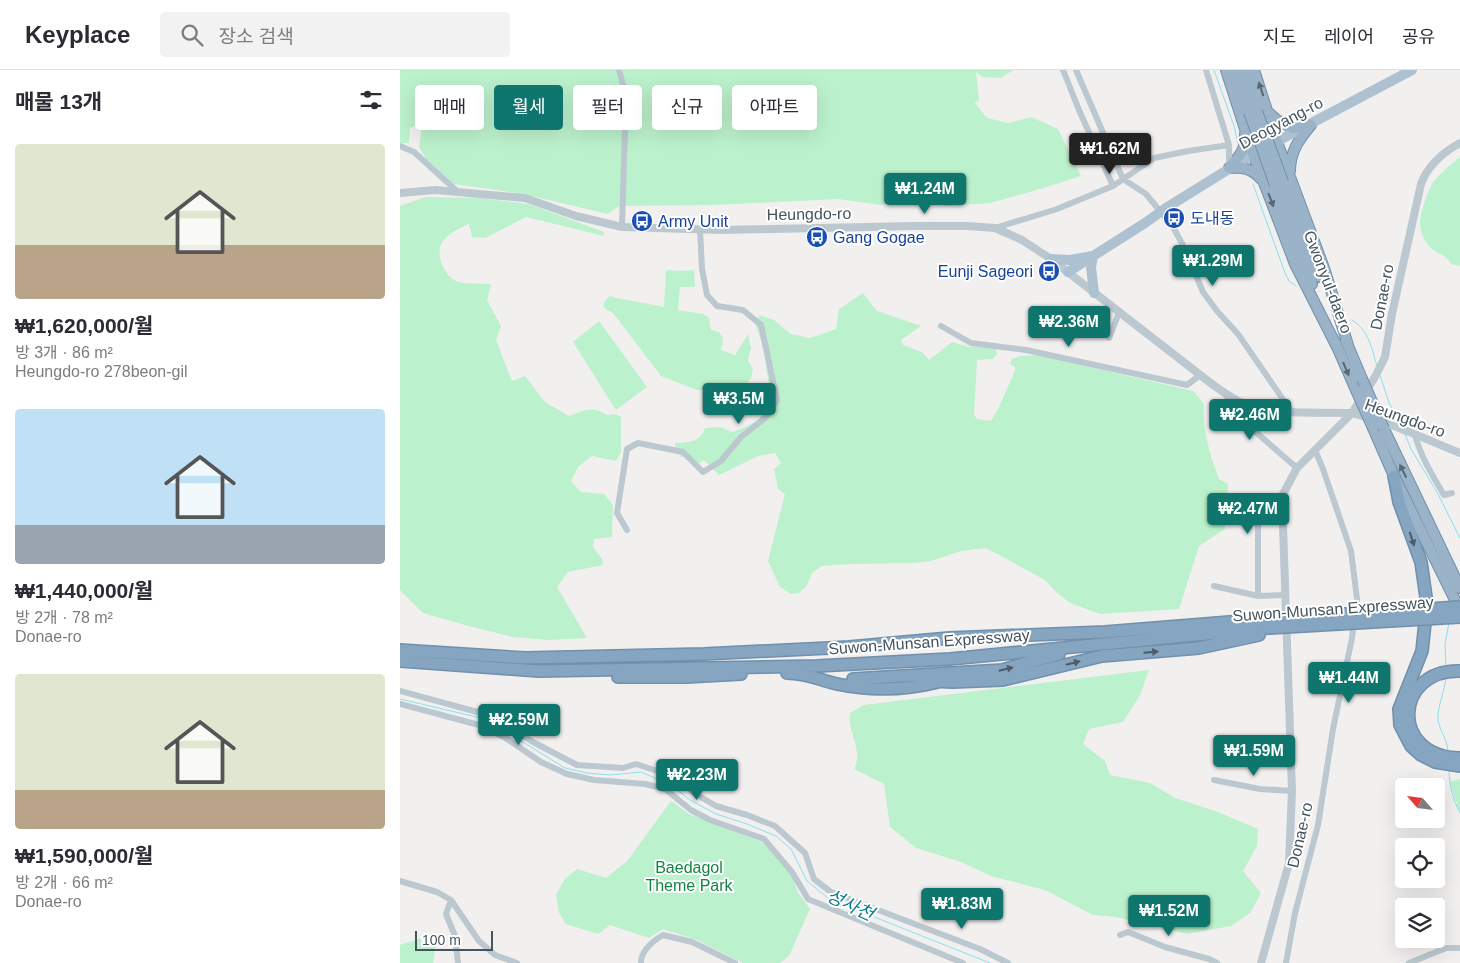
<!DOCTYPE html>
<html lang="ko">
<meta charset="utf-8">
<style>
:root{--surface:#fff;--page:#f2f2f3;--text:#2b2b33;--muted:#7c7c81;--line:#e1e1e2;--accent:#0f766e}
body{margin:0;font-family:Helvetica,"Noto Sans KR",sans-serif;background:var(--page);color:var(--text);height:100vh;display:flex;flex-direction:column;font-size:19px;white-space:nowrap}
*{box-sizing:border-box;margin:0}
p{font-size:16px;color:var(--muted)}
.icon{flex:none;width:28px;height:28px;fill:none;stroke:currentColor;stroke-width:2;stroke-linecap:round;stroke-linejoin:round}
.map{position:relative;flex:1;overflow:hidden}
.details{display:flex;flex-direction:column;background:var(--surface);width:400px}
.details>*{flex:none}
.hud{position:absolute;left:15px;top:15px;width:475px;height:45px;display:flex;gap:10px}
.needle{width:32px;rotate:298deg}
.buttons{position:absolute;left:995px;top:708px;display:grid;gap:10px}
.buttons a{display:grid;place-items:center;width:50px;height:50px;border-radius:5px;background:var(--surface);box-shadow:0 5px 20px #0002;font-size:25px}
.scale{position:absolute;left:15px;bottom:12px;width:78px;box-sizing:border-box;padding-left:5px;border:2px solid #46545e;border-top:0;font-size:14px;line-height:18px;white-space:nowrap;color:#46545e;-webkit-text-stroke:4px #fff;paint-order:stroke}
.price{position:absolute;translate:-50% -42px;padding:0 11px;border-radius:5px;background:var(--accent);color:#fff;font-size:16px;line-height:32px;filter:drop-shadow(0 1px 2px #0008)}
.price::after{content:'';position:absolute;left:50%;top:30px;width:15px;height:11px;margin-left:-8px;background:inherit;clip-path:polygon(0 0,100% 0,50% 100%)}
.price.selected{background:#222;color:#fff}
ul{padding:0;list-style:none}
li{display:grid;align-content:center;gap:10px;height:265px;padding:0 15px}
li span{display:grid;place-items:center;height:155px;border-radius:5px;color:#555}
li>.icon{margin-inline-start:auto}
span .icon{width:90px;height:90px;fill:#fffc;stroke-width:1}
li b{font-size:21px}
h2{display:flex;justify-content:space-between;align-items:center;height:60px;padding:0 15px;font-size:21px}
.pill{padding:0 18px;border-radius:5px;background:var(--surface);box-shadow:0 5px 20px #0002;font-size:18px;line-height:45px}
.pill.selected{background:var(--accent);color:#fff}
header{display:flex;align-items:center;gap:30px;box-sizing:border-box;height:70px;padding:0 25px;background:var(--surface);border-bottom:1px solid var(--line)}
header strong{font-size:24px}
nav{display:flex;gap:28px;margin-inline-start:auto;font-size:18px}
.search{width:350px;height:45px;background:var(--page);display:flex;align-items:center;gap:12px;box-sizing:border-box;padding:0 18px;border-radius:5px;color:var(--muted);font-size:19px}
main{display:flex;flex:1;min-height:0}
.map>svg:first-child{display:block}
.green{fill:#bcf1cd}
.lines{fill:none;stroke-linecap:round;stroke-linejoin:round}
.stream{stroke:#87e1f0;stroke-width:1}
.trunk-casing{stroke:#7090ac;stroke-width:12}
.motorway-casing{stroke:#7090ac;stroke-width:14}
.minor{stroke:#bcc8cf;stroke-width:6}
.tertiary{stroke:#bcc8cf;stroke-width:8}
.primary{stroke:#aec1d0;stroke-width:10}
.trunk{stroke:#9ab3c8;stroke-width:10}
.motorway{stroke:#85a5c1;stroke-width:11}
.trunk-bridge-casing{stroke:#7090ac;stroke-width:12;stroke-linecap:butt}
.motorway-bridge-casing{stroke:#7090ac;stroke-width:14;stroke-linecap:butt}
.primary-bridge{stroke:#aec1d0;stroke-width:10}
.trunk-bridge{stroke:#9ab3c8;stroke-width:10}
.motorway-bridge{stroke:#85a5c1;stroke-width:11}
.oneway{fill:#576773}
.oneway2{fill:#4c5c68}
.labels{text-anchor:middle;dominant-baseline:central;stroke-width:4;stroke-linejoin:round;paint-order:stroke}
.street-label{font-size:16px;fill:#46545e;stroke:#fff}
.transit-label{font-size:16px;fill:#164399;stroke:#fff;text-anchor:start}
.park-label{font-size:16px;fill:#128444;stroke:#fff}
.water-label{font-size:18px;font-style:italic;fill:#077d92;stroke:#fff}
</style>
<header>
<strong>Keyplace</strong>
<div class="search"><svg class="icon" aria-label="search" viewBox="0 0 24 24"><circle cx="10" cy="10" r="6"/><path d="M15 15l6 6"/></svg>장소 검색</div>
<nav><a>지도</a><a>레이어</a><a>공유</a></nav>
</header>
<main>
<section class="details">
<h2>매물 13개<svg class="icon" aria-label="filters" viewBox="0 0 24 24"><path d="M4 7h16M4 17h16"/><circle cx="9" cy="7" r="2"/><circle cx="15" cy="17" r="2"/></svg></h2>
<ul>
<li><span style="background:linear-gradient(#dfe7d0 65%,#b9a48a 0)"><svg class="icon" aria-label="home" viewBox="0 0 24 24"><path d="M3 11l9-7 9 7M6 9v11h12V9"/></svg></span><div><b>₩1,620,000/월</b><p>방 3개 · 86 m²</p><p>Heungdo-ro 278beon-gil</p></div></li>
<li><span style="background:linear-gradient(#bfe0f5 75%,#9aa5b1 0)"><svg class="icon" aria-label="home" viewBox="0 0 24 24"><path d="M3 11l9-7 9 7M6 9v11h12V9"/></svg></span><div><b>₩1,440,000/월</b><p>방 2개 · 78 m²</p><p>Donae-ro</p></div></li>
<li><span style="background:linear-gradient(#dfe7d0 75%,#b9a48a 0)"><svg class="icon" aria-label="home" viewBox="0 0 24 24"><path d="M3 11l9-7 9 7M6 9v11h12V9"/></svg></span><div><b>₩1,590,000/월</b><p>방 2개 · 66 m²</p><p>Donae-ro</p></div></li>
</ul>
</section>
<div class="map">
<svg width="1060" height="893" viewBox="0 0 1060 893">
<rect width="100%" height="100%" fill="#f2efef"/>
<path class="green" d="M0,0H613L601,8L583,7L576,2L579,31L574,32L587,48L609,53L631,47L658,59L681,106L637,120L590,133L548,136L513,130L480,135L438,129L315,135L219,136L208,144L123,124L54,114L26,89L19,77L21,63L20,58L16,56L10,58L9,73H0Z
M1060,87V196L1051,194C1046,183 1033,184 1026,172C1023,168 1020,159 1020,154C1020,143 1028,119 1034,111C1042,102 1051,94 1060,87Z
M25,127L79,128L129,134L204,162V166L126,147L85,168L72,167L69,154C49,163 32,172 43,197C46,203 50,208 56,211C64,215 83,213 91,214L87,230L101,256L96,270L112,311L125,306L145,332L169,346C184,341 192,335 207,345L215,344L221,347V382L216,391L192,386L178,397L171,411L181,422L204,424L213,435L212,467L194,469L193,477L202,489L203,495L168,502L157,517L187,568L148,570L113,567L65,555L23,543L0,520V136Z
M266,200L281,201L294,200L295,217H280L278,240L303,244L309,248L311,260L319,262L323,268L321,280L335,285L348,264L351,278L348,290L353,299L351,308L342,320H297L261,306L213,243L207,240L203,236L205,231L210,226L217,228L264,237Z
M463,223L477,241L521,256L501,270L503,275L522,282L529,290L552,272L569,277L592,276L596,279L597,284L593,289L577,290L574,345L577,349L591,351L597,341L615,301V297L610,294L612,289L620,286L638,285L793,321L804,334C803,364 809,381 819,409L828,414L825,459L799,476L779,539L700,544L670,533L656,522L645,510L586,478L561,481L531,491L515,493L452,494L422,496L412,503L406,517L399,523L391,524L380,517L368,491L385,424L378,419L374,399L381,393L375,383L358,386L319,405L304,390L300,393H295L290,387H281L276,380L275,373C289,372 300,373 305,358L320,357L332,362C355,355 361,349 374,329L369,316L363,276L356,256L359,245L374,250L391,264L410,268L436,259L439,239Z
M199,251L247,317L216,340L173,272Z
M749,600L740,625L723,652L689,659L683,674L705,691L710,705L750,713L775,728L818,742L858,759L857,776L843,801L861,823L850,843L831,856L787,864L716,847L693,845L645,820L591,806L561,792L516,778L490,757L484,714L454,699C464,681 447,662 450,643L464,635Z
M1060,709V743L1050,712Z
M271,731L289,744L362,772L392,802L397,821L410,839L389,886L380,893H343L297,870L263,859L249,868L210,855L198,864L166,854L159,843L156,825L164,810L177,799L206,808L227,791Z
M37,863L33,893H0V875Z"/>
<g class="lines">
<path class="stream" d="M814,0L834,56L838,73
M853,114L885,203L889,211L896,216
M952,250C970,262 971,277 977,296
M980,305L989,333L1002,356
M1005,364L1011,379L1038,424L1060,468
M1046,598L1045,574L1049,553
M1046,607C1045,622 1037,636 1038,650C1039,658 1047,670 1048,680
M0,629L81,648L105,661L165,698L187,703L210,705L241,702L271,715L290,730L316,744L347,754L376,766L391,779L407,811L429,829L590,893
M1049,699C1049,716 1053,729 1060,743"/>
<g class="trunk-casing">
<path id="trunk" d="M826,0L853,84L895,194L937,277
M834,0L849,42
M844,0L857,41
M854,0L877,72L924,198L948,275
M869,43L877,50L893,58L911,55
M829,98C838,87 847,80 845,64
M829,98C844,97 851,98 861,109
M890,101C890,82 899,69 911,55
M883,112L920,207
M875,115L912,214
M946,271L962,309
M935,272L956,320
M973,358L994,406L1060,540
M984,359L1060,518"/>
</g>
<g class="motorway-casing">
<path id="motorway" d="M994,406L999,432L1021,492L1027,534L1022,581L999,639L1000,655L1011,676L1021,685L1035,692L1060,696
M0,580L125,588L304,584L449,577L549,568L705,562L867,549
M0,591L139,601L417,596L550,589L868,558
M1060,601C994,599 989,687 1060,688
M387,603C406,603 420,610 437,614C470,621 506,620 538,612
M218,607H286L341,604
M453,609L602,600L659,584
M532,611L552,612L603,610L702,586L799,578L859,565"/>
</g>
<path class="minor" d="M219,0L226,25L222,157
M663,0L679,40L713,116
M676,0L723,109L746,124L773,157L785,179L803,222L817,241L838,264L891,341
M806,0L829,75V98
M0,76L14,82L58,122
M595,158L657,139L713,116L754,88L788,81L829,75
M541,256L571,273L626,280L787,315L800,305
M709,268L719,243
M826,325L842,350L897,398
M1015,365C1021,387 1032,405 1044,425L1052,423
M227,460L217,443L227,379L238,373L283,382L303,402L321,391L341,367L365,348L377,330L361,255L343,240L317,236L307,225L302,199L300,159
M814,516L858,526L885,525
M858,526V446L866,438L882,436
M0,621L92,646L133,672L177,695L223,698L236,694L275,707L294,723L316,736L347,745L375,756L405,783L414,809L431,822L580,879L608,893
M0,634L79,655L104,667L141,692L167,704L194,710L245,714L265,719L291,740L310,750L364,769L392,802L408,829L563,893
M814,710L860,719L892,721
M0,811L37,822L51,830L79,871L95,885L117,893
M51,830L46,844L55,866L58,893
M720,865L728,862L765,877L809,889L817,893
M241,893C241,880 253,871 263,865L292,872L335,893
M886,893L895,843L918,755L933,659L952,568L957,529L951,481L923,399L915,380
M1009,893L1046,878H1060"/>
<path class="tertiary" d="M0,123L35,120L125,128L176,146L222,157L322,160L513,156H567L595,158L622,170L651,189L808,311C821,321 835,331 851,337C878,345 923,342 952,343C990,352 1025,369 1060,383
M861,893L889,793L892,721L882,426L897,398L952,343L975,307L985,287L992,244L1021,114C1028,95 1042,83 1060,73"/>
<path class="primary" d="M766,138L853,84L1012,0
M651,189L670,190L693,186L691,197L694,223
M668,202L745,153"/>
<use href="#trunk" class="trunk"/>
<use href="#motorway" class="motorway"/>
<g class="trunk-bridge-casing">
<path id="trunk-bridge" d="M857,41L883,112
M849,42L875,115
M962,309L984,359
M956,320L973,358"/>
</g>
<g class="motorway-bridge-casing">
<path id="motorway-bridge" d="M867,549L1060,537
M868,558L1060,547"/>
</g>
<path class="primary-bridge" d="M745,153L766,138"/>
<use href="#trunk-bridge" class="trunk-bridge"/>
<use href="#motorway-bridge" class="motorway-bridge"/>
</g>
<defs><path id="oneway-solid" d="M-6-.8H1V-3.2L6.5 0L1 3.2V.8H-6Z" transform="scale(1.25)"/></defs>
<g class="oneway">
<use href="#oneway-solid" transform="translate(861 19) rotate(-109)"/>
<use href="#oneway-solid" transform="translate(871 130) rotate(69)"/>
<use href="#oneway-solid" transform="translate(946 299) rotate(67)"/>
<use href="#oneway-solid" transform="translate(1003 401) rotate(-116)"/>
</g>
<g class="oneway2">
<use href="#oneway-solid" transform="translate(1012 469) rotate(71)"/>
<use href="#oneway-solid" transform="translate(751 582) rotate(-5)"/>
<use href="#oneway-solid" transform="translate(673 593) rotate(-14)"/>
<use href="#oneway-solid" transform="translate(606 599) rotate(-13)"/>
</g>
<defs>
<g id="bus-disc" transform="scale(1.125)"><circle r="9.5" fill="#1a4fb4" stroke="#fff"/><path d="M-5-6H5V4H4V6H2V4H-2V6H-4V4H-5ZM-3.5-4V0h7V-4ZM-3.5 1.2v1.5H-2V1.2ZM2 1.2v1.5H3.5V1.2Z" fill="#fff"/></g>
</defs>
<g fill-rule="evenodd">
<use href="#bus-disc" x="774" y="148"/>
<use href="#bus-disc" x="242" y="151"/>
<use href="#bus-disc" x="417" y="167"/>
<use href="#bus-disc" x="649" y="201"/>
</g>
<g class="labels">
<g class="street-label">
<text transform="translate(881 53) rotate(-28)">Deogyang-ro</text>
<text transform="translate(409 144) rotate(-1)">Heungdo-ro</text>
<text transform="translate(928 212) rotate(69)">Gwonyul-daero</text>
<text transform="translate(982 227) rotate(-79)">Donae-ro</text>
<text transform="translate(1005 348) rotate(20)">Heungdo-ro</text>
<text transform="translate(933 539) rotate(-4)">Suwon-Munsan Expressway</text>
<text transform="translate(529 572) rotate(-4)">Suwon-Munsan Expressway</text>
<text transform="translate(900 765) rotate(-77)">Donae-ro</text>
</g>
<g class="transit-label">
<text x="790" y="148">도내동</text>
<text x="258" y="151">Army Unit</text>
<text x="433" y="167">Gang Gogae</text>
<text x="633" y="201" text-anchor="end">Eunji Sageori</text>
</g>
<g class="park-label">
<text x="289" y="797">Baedagol<tspan x="289" dy="18">Theme Park</tspan></text>
</g>
<g class="water-label">
<text transform="translate(450 835) rotate(25)">성사천</text>
</g>
</g>
</svg>
<div class="buttons">
<a><svg class="needle" viewBox="-14 -14 28 28"><path d="M0-13l5 13h-10z" fill="#e53935"/><path d="M0 13l5-13h-10z" fill="#7c7c81"/></svg></a>
<a><svg class="icon" aria-label="locate" viewBox="0 0 24 24"><circle cx="12" cy="12" r="6"/><path d="M12 2v4M12 18v4M2 12h4M18 12h4"/></svg></a>
<a><svg class="icon" aria-label="layers" viewBox="0 0 24 24"><path d="M12 4l9 5-9 5-9-5zM3 14l9 5 9-5"/></svg></a>
</div>
<div class="scale">100 m</div>
<b class="price selected" style="left:710px;top:105px">₩1.62M</b>
<b class="price" style="left:525px;top:145px">₩1.24M</b>
<b class="price" style="left:813px;top:217px">₩1.29M</b>
<b class="price" style="left:669px;top:278px">₩2.36M</b>
<b class="price" style="left:339px;top:355px">₩3.5M</b>
<b class="price" style="left:850px;top:371px">₩2.46M</b>
<b class="price" style="left:848px;top:465px">₩2.47M</b>
<b class="price" style="left:949px;top:634px">₩1.44M</b>
<b class="price" style="left:119px;top:676px">₩2.59M</b>
<b class="price" style="left:854px;top:707px">₩1.59M</b>
<b class="price" style="left:297px;top:731px">₩2.23M</b>
<b class="price" style="left:562px;top:860px">₩1.83M</b>
<b class="price" style="left:769px;top:867px">₩1.52M</b>
<div class="hud">
<a class="pill">매매</a>
<a class="pill selected">월세</a>
<a class="pill">필터</a>
<a class="pill">신규</a>
<a class="pill">아파트</a>
</div>
</div>
</main>
